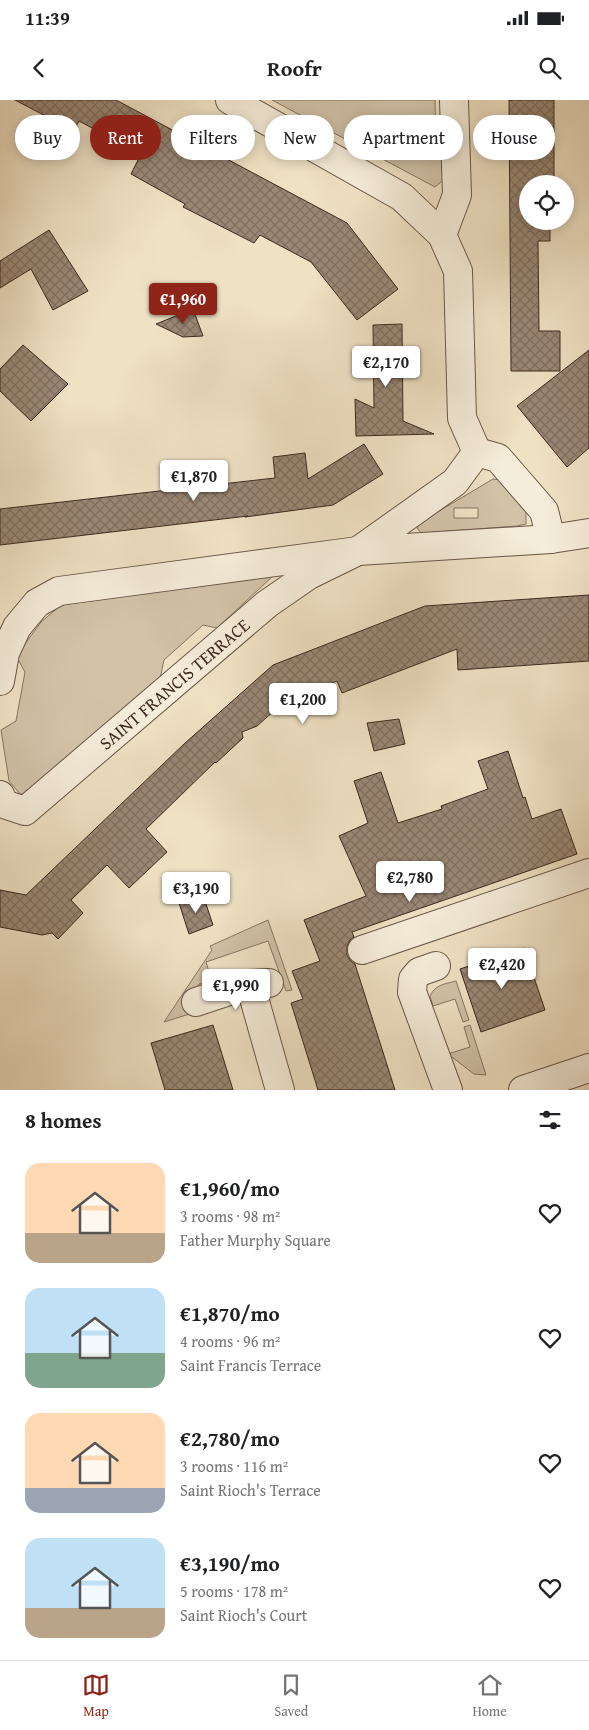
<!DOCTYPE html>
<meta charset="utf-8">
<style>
:root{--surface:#fff;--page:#f6f6f6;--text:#202124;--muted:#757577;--line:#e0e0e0;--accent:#8f2418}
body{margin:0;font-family:"Gentium Book Plus",serif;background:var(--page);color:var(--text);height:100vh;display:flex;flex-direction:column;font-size:19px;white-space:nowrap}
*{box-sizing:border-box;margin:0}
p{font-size:16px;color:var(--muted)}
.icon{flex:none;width:28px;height:28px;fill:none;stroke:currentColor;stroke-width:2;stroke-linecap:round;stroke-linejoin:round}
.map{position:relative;height:990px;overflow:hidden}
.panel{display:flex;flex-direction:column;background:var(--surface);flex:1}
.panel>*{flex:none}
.guide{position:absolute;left:15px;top:15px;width:560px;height:45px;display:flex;gap:10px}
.buttons{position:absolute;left:519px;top:75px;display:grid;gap:10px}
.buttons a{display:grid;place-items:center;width:55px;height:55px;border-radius:50%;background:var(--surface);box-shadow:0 2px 12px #0003;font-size:25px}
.price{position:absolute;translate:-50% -42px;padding:0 11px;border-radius:5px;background:#fff;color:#222;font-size:16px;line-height:32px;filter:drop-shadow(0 1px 2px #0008)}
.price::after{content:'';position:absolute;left:50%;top:30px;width:15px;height:11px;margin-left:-8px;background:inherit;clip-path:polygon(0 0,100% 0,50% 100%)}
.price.on{background:var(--accent);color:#fff}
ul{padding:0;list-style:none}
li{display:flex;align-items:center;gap:15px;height:125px;padding:0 25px}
li span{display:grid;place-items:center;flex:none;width:140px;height:100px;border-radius:15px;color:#555}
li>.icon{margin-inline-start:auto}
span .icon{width:60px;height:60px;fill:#fffc;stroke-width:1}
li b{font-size:21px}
h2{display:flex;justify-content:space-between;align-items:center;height:60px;padding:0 25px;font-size:21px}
.tag{padding:0 18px;border-radius:22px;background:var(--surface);box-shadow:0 2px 12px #0003;font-size:18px;line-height:45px}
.tag.on{background:var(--accent);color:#fff}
.status{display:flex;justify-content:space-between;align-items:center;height:35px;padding:0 25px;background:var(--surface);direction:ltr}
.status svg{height:14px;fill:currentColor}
header{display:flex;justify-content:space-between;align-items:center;height:65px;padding:0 25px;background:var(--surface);font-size:22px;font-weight:800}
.dock{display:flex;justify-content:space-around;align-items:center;height:70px;border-top:1px solid var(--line);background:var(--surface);font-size:14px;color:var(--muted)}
.dock a{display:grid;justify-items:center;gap:2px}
.dock .on{color:var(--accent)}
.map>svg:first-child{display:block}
.green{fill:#d1c2a8;stroke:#887564;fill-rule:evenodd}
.building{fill:url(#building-cross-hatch);stroke:#3e281f}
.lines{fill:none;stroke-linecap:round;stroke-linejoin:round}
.minor-casing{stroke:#6a5648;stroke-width:30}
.minor{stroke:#f5ecd9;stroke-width:28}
.labels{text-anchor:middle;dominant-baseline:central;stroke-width:5;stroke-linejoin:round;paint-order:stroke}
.street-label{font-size:18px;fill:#3e281f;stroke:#f5ecd9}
</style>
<div class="status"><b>11:39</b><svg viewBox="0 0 49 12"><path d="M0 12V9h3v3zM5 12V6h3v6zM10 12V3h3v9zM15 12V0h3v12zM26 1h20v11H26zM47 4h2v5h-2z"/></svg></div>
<header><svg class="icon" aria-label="back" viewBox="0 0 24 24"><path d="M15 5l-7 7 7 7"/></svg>Roofr<svg class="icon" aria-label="search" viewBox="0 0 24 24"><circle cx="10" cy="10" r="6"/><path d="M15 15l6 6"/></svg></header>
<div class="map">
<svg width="589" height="990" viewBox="0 0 589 990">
<defs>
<pattern id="building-cross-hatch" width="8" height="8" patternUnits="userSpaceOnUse" patternTransform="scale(1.25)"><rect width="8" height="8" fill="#9a8875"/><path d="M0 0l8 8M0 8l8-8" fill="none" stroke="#7f6f5f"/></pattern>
</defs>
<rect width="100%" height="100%" fill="#efe1c4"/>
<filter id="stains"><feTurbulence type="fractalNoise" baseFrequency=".004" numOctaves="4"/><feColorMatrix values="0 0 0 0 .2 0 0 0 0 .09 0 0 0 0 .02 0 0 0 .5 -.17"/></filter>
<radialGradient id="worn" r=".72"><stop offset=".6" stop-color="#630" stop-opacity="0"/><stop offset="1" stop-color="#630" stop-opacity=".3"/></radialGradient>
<path class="green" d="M272,0H435L436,53L446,59L448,76L435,87Z
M493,379L500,380L526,411V424L517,426L421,433L417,428L419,423ZM478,408V418H454V408Z
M273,476L217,528L203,525L164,560L160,579L33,695L20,694L9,681L1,630L16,621L25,572L16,556L41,522L61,505Z
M268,820L292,890L286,891L268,841L206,862L212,881L199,884L191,896L196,912L164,922L212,850L210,846Z
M456,881L469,920L463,922L455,899L433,906L430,896C435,885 444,884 456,881Z
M470,925L486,975L474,974L448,954L470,947L464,927Z"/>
<path class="building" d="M15,0H116L347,123L398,189L357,220L311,162L260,135L254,143L183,107L185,104L131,74L141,54L79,21L74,31Z
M509,0H554V84H528V121H550V141H538L539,231H560V271H511Z
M49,130L88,191L53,210L31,169L0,188V161Z
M193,209L203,236L183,237L156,224Z
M402,224L403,321L434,334L356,336L355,299L374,308L373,225Z
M23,245L68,284L31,321L0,291V269Z
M589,250V348L567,367L517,306Z
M364,344L383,374L333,405L245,417L248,416L0,445V409L275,378L273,357L305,353L308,379Z
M589,495V561L458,570L457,549L342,593L337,581L284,602L257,626L242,632L243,638L216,663L215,662L146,729L167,752L129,788L107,765L71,800L83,813L58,839L52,833L42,835L0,827V790L26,795L184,644L273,565L425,506Z
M399,619L405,644L374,651L367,623Z
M508,651L523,698L525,697L532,719L561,709L577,754L352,832L354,837L350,840L347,846V855L351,861L355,864L395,990H318L291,903L303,899L292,871L320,861L304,820L366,796L339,736L368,723L354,681L381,672L398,723L442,709L441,706L488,689L478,661Z
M203,795L213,825L189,834L179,803Z
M524,848L545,910L481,932L460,869Z
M213,925L233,990H165L151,943Z"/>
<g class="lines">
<g class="minor-casing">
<g id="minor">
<path d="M230,0L402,97L442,135"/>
<path d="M454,0L457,95L442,135L458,171L462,318L477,352"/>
<path d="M477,352L498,358L544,411L551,439"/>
<path d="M0,581L5,553L17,527L37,503L59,491L358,451L551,439L589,433"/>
<path id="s1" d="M0,695L4,704L25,711L267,504L309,475L358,451L455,382L477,352"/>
<path d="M362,850L589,773"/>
<path d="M436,866L419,872L413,879L412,892L448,990"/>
<path d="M250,884L280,990"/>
<path d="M196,902L250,884L269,883"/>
<path d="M523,990L589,968"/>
</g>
</g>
<use href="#minor" class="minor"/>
</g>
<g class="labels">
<g class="street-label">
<text stroke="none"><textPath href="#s1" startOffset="228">SAINT FRANCIS TERRACE</textPath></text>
</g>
</g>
<rect width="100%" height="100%" filter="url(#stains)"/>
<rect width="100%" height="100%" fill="url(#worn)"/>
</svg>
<div class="buttons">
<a><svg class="icon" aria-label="locate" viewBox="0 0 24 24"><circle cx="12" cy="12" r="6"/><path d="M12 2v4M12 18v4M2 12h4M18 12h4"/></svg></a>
</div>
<b class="price on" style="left:183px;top:225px">€1,960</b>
<b class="price" style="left:386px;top:288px">€2,170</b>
<b class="price" style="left:194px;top:402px">€1,870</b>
<b class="price" style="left:303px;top:625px">€1,200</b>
<b class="price" style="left:410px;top:803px">€2,780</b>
<b class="price" style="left:196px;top:814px">€3,190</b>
<b class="price" style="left:502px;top:890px">€2,420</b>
<b class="price" style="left:236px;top:911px">€1,990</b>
<div class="guide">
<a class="tag">Buy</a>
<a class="tag on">Rent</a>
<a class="tag">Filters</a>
<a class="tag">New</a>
<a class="tag">Apartment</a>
<a class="tag">House</a>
</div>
</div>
<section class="panel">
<h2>8 homes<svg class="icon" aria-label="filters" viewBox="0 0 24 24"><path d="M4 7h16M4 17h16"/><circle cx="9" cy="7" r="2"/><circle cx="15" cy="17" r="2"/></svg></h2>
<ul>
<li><span style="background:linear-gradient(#ffd9b3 70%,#b9a48a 0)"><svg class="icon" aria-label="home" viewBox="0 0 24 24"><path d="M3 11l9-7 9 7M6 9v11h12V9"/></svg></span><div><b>€1,960/mo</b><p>3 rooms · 98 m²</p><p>Father Murphy Square</p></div><svg class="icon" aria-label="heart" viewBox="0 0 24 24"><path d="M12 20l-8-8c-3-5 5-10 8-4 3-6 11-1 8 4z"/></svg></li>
<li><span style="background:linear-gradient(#bfe0f5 65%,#7fa58c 0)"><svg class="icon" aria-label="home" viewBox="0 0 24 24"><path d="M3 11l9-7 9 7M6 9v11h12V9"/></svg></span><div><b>€1,870/mo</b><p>4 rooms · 96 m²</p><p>Saint Francis Terrace</p></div><svg class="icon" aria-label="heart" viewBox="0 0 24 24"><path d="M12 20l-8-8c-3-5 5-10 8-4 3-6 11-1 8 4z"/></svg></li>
<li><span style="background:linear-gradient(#ffd9b3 75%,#9aa5b1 0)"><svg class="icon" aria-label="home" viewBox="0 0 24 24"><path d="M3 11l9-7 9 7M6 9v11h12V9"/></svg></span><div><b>€2,780/mo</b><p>3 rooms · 116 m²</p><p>Saint Rioch's Terrace</p></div><svg class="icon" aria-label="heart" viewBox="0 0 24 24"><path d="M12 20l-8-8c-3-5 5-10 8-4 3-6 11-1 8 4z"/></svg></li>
<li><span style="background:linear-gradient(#bfe0f5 70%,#b9a48a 0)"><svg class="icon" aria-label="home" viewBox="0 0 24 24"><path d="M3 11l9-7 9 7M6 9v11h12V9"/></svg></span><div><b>€3,190/mo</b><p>5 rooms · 178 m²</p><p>Saint Rioch's Court</p></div><svg class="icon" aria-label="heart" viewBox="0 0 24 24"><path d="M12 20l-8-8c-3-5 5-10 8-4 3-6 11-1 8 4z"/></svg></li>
</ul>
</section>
<nav class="dock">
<a class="on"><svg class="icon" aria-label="map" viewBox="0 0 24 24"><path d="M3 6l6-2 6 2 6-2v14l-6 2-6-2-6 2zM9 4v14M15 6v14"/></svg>Map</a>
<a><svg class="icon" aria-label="saved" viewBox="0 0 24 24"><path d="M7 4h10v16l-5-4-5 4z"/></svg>Saved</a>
<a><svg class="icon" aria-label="home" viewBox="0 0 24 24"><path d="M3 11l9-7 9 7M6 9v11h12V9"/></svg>Home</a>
</nav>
